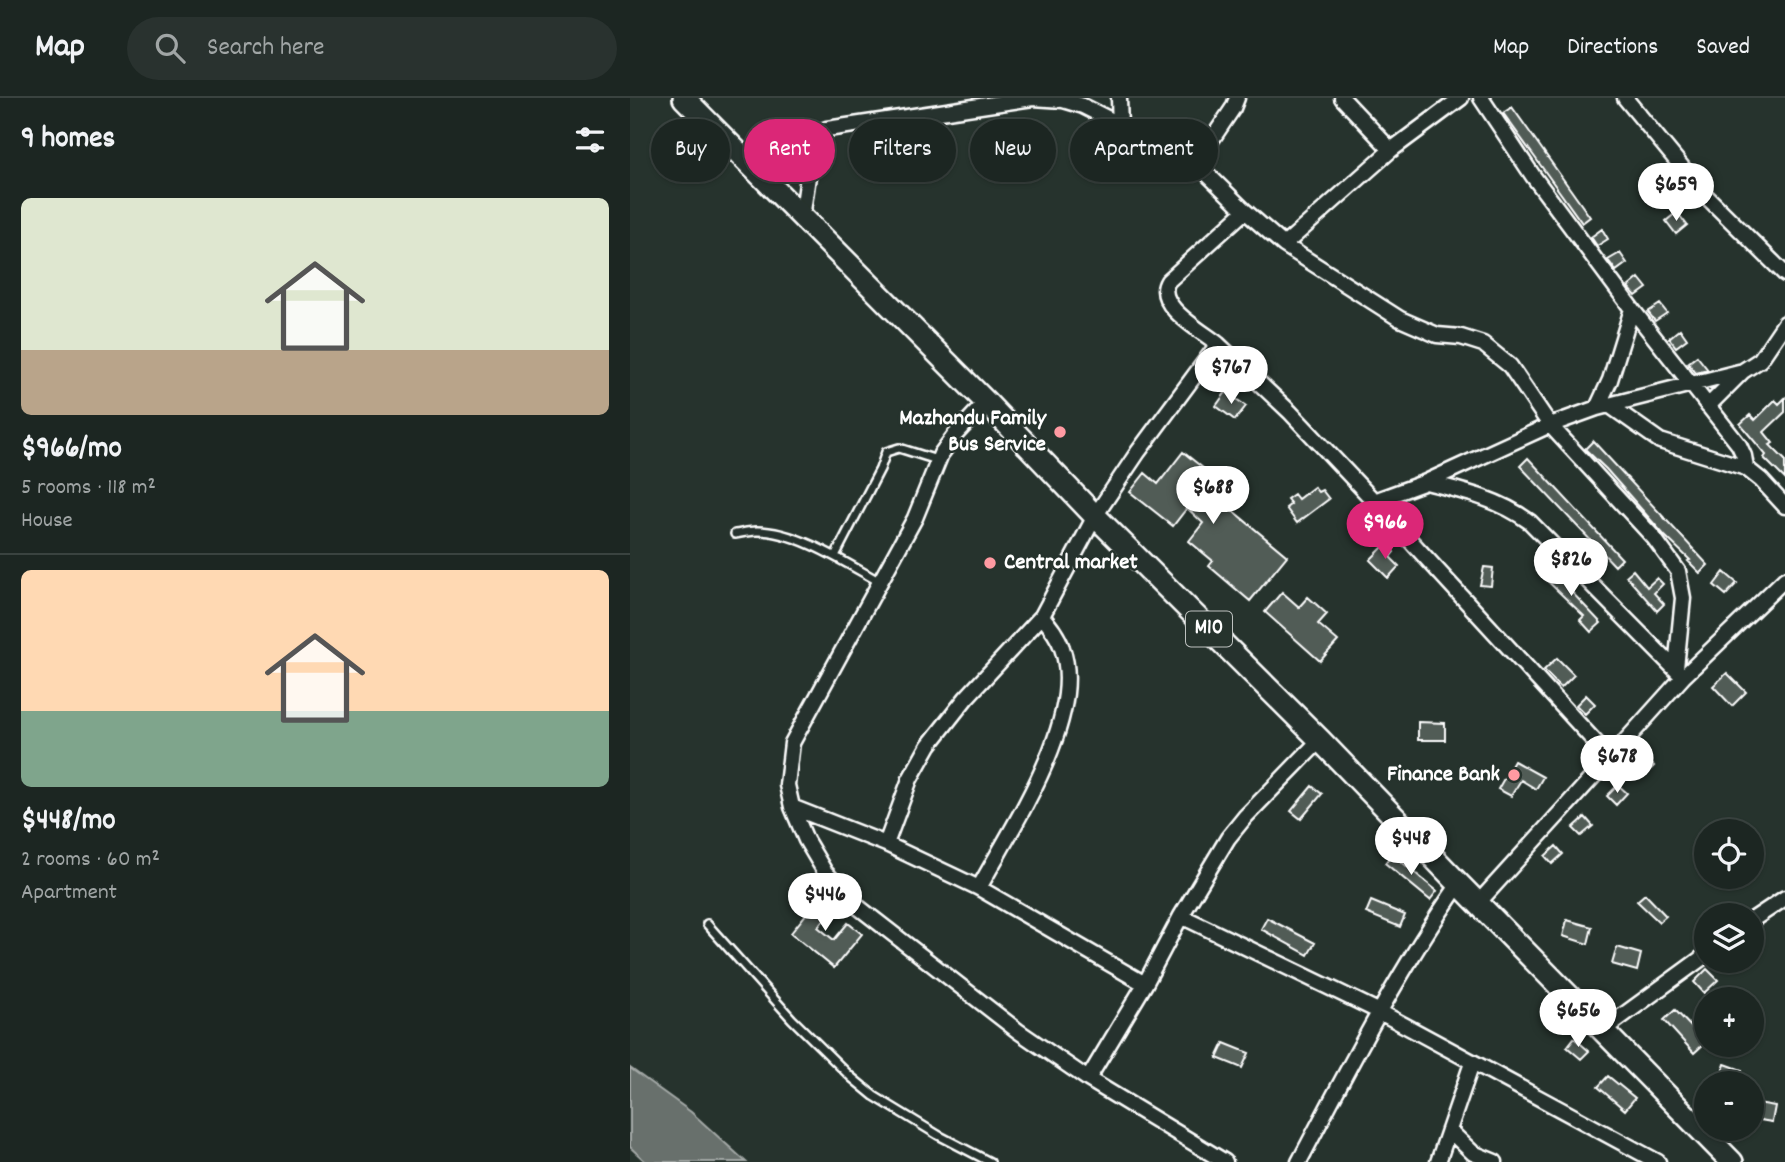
<!DOCTYPE html>
<meta charset="utf-8">
<style>
:root{--surface:#1c2622;--page:#29322f;--text:#f1f3f6;--muted:#a0a5a5;--line:#3a4340;--accent:#db2777}
body{margin:0;font-family:Dekko,sans-serif;background:var(--page);color:var(--text);height:100vh;display:flex;flex-direction:column;font-size:26px;white-space:nowrap}
*{box-sizing:border-box;margin:0}
p{font-size:23px;color:var(--muted)}
.icon{flex:none;width:38px;height:38px;fill:none;stroke:currentColor;stroke-width:2;stroke-linecap:round;stroke-linejoin:round}
.map{position:relative;flex:1;overflow:hidden}
.sheet{display:flex;flex-direction:column;background:var(--surface);width:630px}
.sheet>*{flex:none}
.guide{position:absolute;left:21px;top:21px;width:665px;height:63px;display:flex;gap:14px}
.controls{position:absolute;left:1064px;top:721px;display:grid;gap:14px}
.controls a{display:grid;place-items:center;width:70px;height:70px;border-radius:50%;background:var(--surface);box-shadow:0 2px 5px #0004,0 0 0 2px var(--line);font-size:35px}
.price{position:absolute;translate:-50% -60px;padding:0 16px;border-radius:24px;background:#fff;color:#222;font-size:23px;line-height:46px;filter:drop-shadow(0 2px 4px #0008)}
.price::after{content:'';position:absolute;left:50%;top:42px;width:21px;height:16px;margin-left:-10px;background:inherit;clip-path:polygon(0 0,100% 0,50% 100%)}
.price.current{background:var(--accent);color:#fff}
ul{padding:0;list-style:none}
li{display:grid;align-content:center;gap:14px;height:371px;padding:0 21px}
li+li{border-top:2px solid var(--line)}
li span{display:grid;place-items:center;height:217px;border-radius:10px;color:#555}
li>.icon{margin-inline-start:auto}
span .icon{width:126px;height:126px;fill:#fffc;stroke-width:1}
li b{font-size:30px}
h2{display:flex;justify-content:space-between;align-items:center;height:84px;padding:0 21px;font-size:30px}
.pill{padding:0 24px;border-radius:32px;background:var(--surface);box-shadow:0 2px 5px #0004,0 0 0 2px var(--line);font-size:24px;line-height:63px}
.pill.current{background:var(--accent);color:#fff}
header{display:flex;align-items:center;gap:42px;box-sizing:border-box;height:98px;padding:0 35px;background:var(--surface);border-bottom:2px solid var(--line)}
header strong{font-size:33px}
nav{display:flex;gap:38px;margin-inline-start:auto;font-size:24px}
.search{width:490px;height:63px;background:var(--page);display:flex;align-items:center;gap:18px;box-sizing:border-box;padding:0 24px;border-radius:38px;color:var(--muted);font-size:26px}
main{display:flex;flex:1;min-height:0}
.map>svg:first-child{display:block}
.water{fill:#67706c;stroke:#a4a9a7;stroke-width:2}
.building{fill:#515c57;stroke:#fff;stroke-width:2}
.lines{fill:none;stroke-linecap:round;stroke-linejoin:round}
.lane-casing{stroke:#fff;stroke-width:12}
.street-casing{stroke:#fff;stroke-width:19}
.primary-casing{stroke:#fff;stroke-width:26}
.lane{stroke:#26332d;stroke-width:7}
.street{stroke:#26332d;stroke-width:14}
.primary{stroke:#26332d;stroke-width:21}
.poi-dot{fill:#ff9aa2;stroke:#26332d;stroke-width:2.5}
.labels{text-anchor:middle;dominant-baseline:central;stroke-width:5;stroke-linejoin:round;paint-order:stroke}
.shield{fill:#26332d;stroke:#bec2c0;stroke-width:2}
.shield-label{font-size:21px;font-weight:bold;fill:#fff}
.poi-label{font-size:23px;font-weight:bold;fill:#fff;stroke:#26332d;text-anchor:end}
</style>
<header>
<strong>Map</strong>
<div class="search"><svg class="icon" aria-label="search" viewBox="0 0 24 24"><circle cx="10" cy="10" r="6"/><path d="M15 15l6 6"/></svg>Search here</div>
<nav><a>Map</a><a>Directions</a><a>Saved</a></nav>
</header>
<main>
<section class="sheet">
<h2>9 homes<svg class="icon" aria-label="filters" viewBox="0 0 24 24"><path d="M4 7h16M4 17h16"/><circle cx="9" cy="7" r="2"/><circle cx="15" cy="17" r="2"/></svg></h2>
<ul>
<li><span style="background:linear-gradient(#dfe7d0 70%,#b9a48a 0)"><svg class="icon" aria-label="home" viewBox="0 0 24 24"><path d="M3 11l9-7 9 7M6 9v11h12V9"/></svg></span><div><b>$966/mo</b><p>5 rooms · 118 m²</p><p>House</p></div></li>
<li><span style="background:linear-gradient(#ffd9b3 65%,#7fa58c 0)"><svg class="icon" aria-label="home" viewBox="0 0 24 24"><path d="M3 11l9-7 9 7M6 9v11h12V9"/></svg></span><div><b>$448/mo</b><p>2 rooms · 60 m²</p><p>Apartment</p></div></li>
</ul>
</section>
<div class="map">
<svg width="1155" height="1064" viewBox="0 0 1155 1064">
<rect width="100%" height="100%" fill="#26332d"/>
<filter id="ink" filterUnits="userSpaceOnUse"><feTurbulence type="fractalNoise" baseFrequency=".0143" numOctaves="2"/><feDisplacementMap in="SourceGraphic" scale="14" xChannelSelector="R" yChannelSelector="G"/><feConvolveMatrix kernelMatrix="1 2 1 2 8 2 1 2 1" color-interpolation-filters="sRGB"/></filter>
<g filter="url(#ink)">
<path class="water" d="M0,970L61,1014L116,1064H16L0,1049Z"/>
<path class="building" d="M882,9L960,119L952,125L873,15Z
M1047,114L1057,127L1046,136L1036,123Z
M972,131L978,141L967,148L961,139Z
M990,155L997,165L986,173L978,162Z
M1009,180L1017,190L1006,198L998,189Z
M1030,206L1037,215L1025,223L1018,214Z
M1050,231L1057,241L1046,249L1039,240Z
M1067,258L1078,272L1066,275L1058,265Z
M596,294L616,308L605,322L586,308Z
M1155,300V314L1134,334L1143,345L1140,347L1155,362V381L1134,360L1136,357L1110,326L1120,317L1125,322L1145,302L1149,306Z
M963,343L1078,467L1070,475L1058,463L1060,462L1035,438L976,371L955,351Z
M553,354L583,378L574,388L589,402L595,397L606,407L602,412L657,458L620,503L579,468L583,463L559,443L573,425L557,410L543,428L500,394L515,375L528,386Z
M898,360L992,461L985,468L890,368Z
M684,389L688,394L692,392L699,401L667,425L656,410L661,406L657,401L664,396L668,401Z
M756,446L764,454L760,459L769,468L758,480L740,462Z
M912,468L915,471L918,469L971,525L961,534L950,522L954,518L907,473Z
M854,469L863,470L861,488L850,487Z
M1003,472L1017,489L1027,480L1033,486L1024,495L1034,506L1027,513L996,478Z
M1094,474L1107,485L1096,497L1084,487Z
M652,494L669,509L678,499L697,516L688,526L708,543L690,563L635,514Z
M927,560L944,577L931,590L914,572Z
M1097,575L1116,594L1102,608L1083,588Z
M956,597L965,606L955,616L946,607Z
M788,624L815,625V642H788Z
M1011,655L1024,668L1015,677L1002,664Z
M884,663L913,679L906,691L891,682L881,698L868,691Z
M988,687L997,695L986,707L977,698Z
M682,688L692,696L671,721L661,713Z
M955,719L963,728L951,738L943,730Z
M926,748L933,756L922,766L915,758Z
M762,756L807,793L800,802L755,765Z
M193,795L207,806L188,829L204,842L218,825L232,836L204,870L161,835Z
M1015,796L1036,818L1029,824L1007,803Z
M741,803L775,817L770,829L736,815Z
M637,820L685,845L678,857L631,831Z
M937,822L962,829L958,846L933,838Z
M987,849L1011,856L1007,873L982,866Z
M1077,871L1088,882L1074,895L1064,884Z
M1045,912L1066,934L1076,925V944L1064,955L1034,922Z
M944,940L959,953L951,961L937,949Z
M594,945L619,955L612,970L587,960Z
M1095,966L1112,972L1107,985H1089Z
M978,978L1005,1000L995,1012L968,989Z
M1128,1005L1145,1008L1142,1024L1124,1021Z"/>
<g class="lines">
<g class="lane-casing">
<path id="lane" d="M105,436C112,435 120,433 127,433C167,433 216,465 250,484
M205,458L250,371L256,354L269,350L307,362
M77,826L162,921L221,979L244,998L308,1037L360,1064"/>
</g>
<g class="street-casing">
<path id="street" d="M489,0L490,29
M712,0L761,52
M851,0L903,78L1002,211L980,282L967,310
M995,0L1075,97L1155,176
M566,65L603,10L607,0
M172,120L183,44L190,34L197,31L403,0L433,2L453,8L566,65L615,113
M654,147L770,221L807,237L831,239L853,246L880,268L920,327L1024,440L1048,473L1053,500L1046,570
M1002,211L1109,347L1114,358L1116,370
M588,246L660,314L744,403
M356,304L325,337L311,356L285,420L162,645L157,687L162,709L176,742L195,774L227,808L388,933L458,981L595,1064
M979,307L1030,343L1116,370L1131,382L1155,408
M1078,308L1112,274
M796,384C833,393 869,401 900,424L1053,579
M980,660L1053,579L1155,481
M162,709L256,746L349,790L515,886
M256,746L280,681L299,647L336,600L412,518L465,418L508,354L588,246C572,233 523,207 538,183L615,113L654,147L761,52L831,0
M349,790C381,730 457,619 432,550C428,538 420,528 412,518
M848,805L980,660L744,403L796,384L920,327L967,310L1113,273L1130,262L1155,225
M551,818L748,913L1028,1064
M1122,822L1155,800
M973,932L1076,857
M458,981L515,886L551,818L598,740L615,719L690,642
M819,1032L843,1055L865,1064
M669,1064C719,969 767,875 829,786
M808,1064L842,965"/>
</g>
<g class="primary-casing">
<path id="primary" d="M54,0L356,304L465,418L690,642L829,786L1102,1064"/>
</g>
<use href="#lane" class="lane"/>
<use href="#street" class="street"/>
<use href="#primary" class="primary"/>
</g>
</g>
<g class="poi-dot">
<circle cx="430" cy="334" r="7"/>
<circle cx="360" cy="465" r="7"/>
<circle cx="884" cy="677" r="7"/>
</g>
<g class="labels">
<rect class="shield" x="556" y="513.5" width="46" height="35" rx="5"/>
<g class="shield-label">
<text x="579" y="531">M10</text>
</g>
<g class="poi-label">
<text x="416" y="321">Mazhandu Family<tspan x="416" dy="26">Bus Service</tspan></text>
<text x="374" y="465" text-anchor="start">Central market</text>
<text x="870" y="677">Finance Bank</text>
</g>
</g>
</svg>
<div class="controls">
<a><svg class="icon" aria-label="locate" viewBox="0 0 24 24"><circle cx="12" cy="12" r="6"/><path d="M12 2v4M12 18v4M2 12h4M18 12h4"/></svg></a>
<a><svg class="icon" aria-label="layers" viewBox="0 0 24 24"><path d="M12 4l9 5-9 5-9-5zM3 14l9 5 9-5"/></svg></a>
<a>+</a>
<a>−</a>
</div>
<b class="price" style="left:1046px;top:125px">$659</b>
<b class="price" style="left:601px;top:308px">$767</b>
<b class="price" style="left:583px;top:428px">$688</b>
<b class="price current" style="left:755px;top:463px">$966</b>
<b class="price" style="left:941px;top:500px">$826</b>
<b class="price" style="left:987px;top:697px">$678</b>
<b class="price" style="left:781px;top:779px">$448</b>
<b class="price" style="left:195px;top:835px">$446</b>
<b class="price" style="left:948px;top:951px">$656</b>
<div class="guide">
<a class="pill">Buy</a>
<a class="pill current">Rent</a>
<a class="pill">Filters</a>
<a class="pill">New</a>
<a class="pill">Apartment</a>
</div>
</div>
</main>
